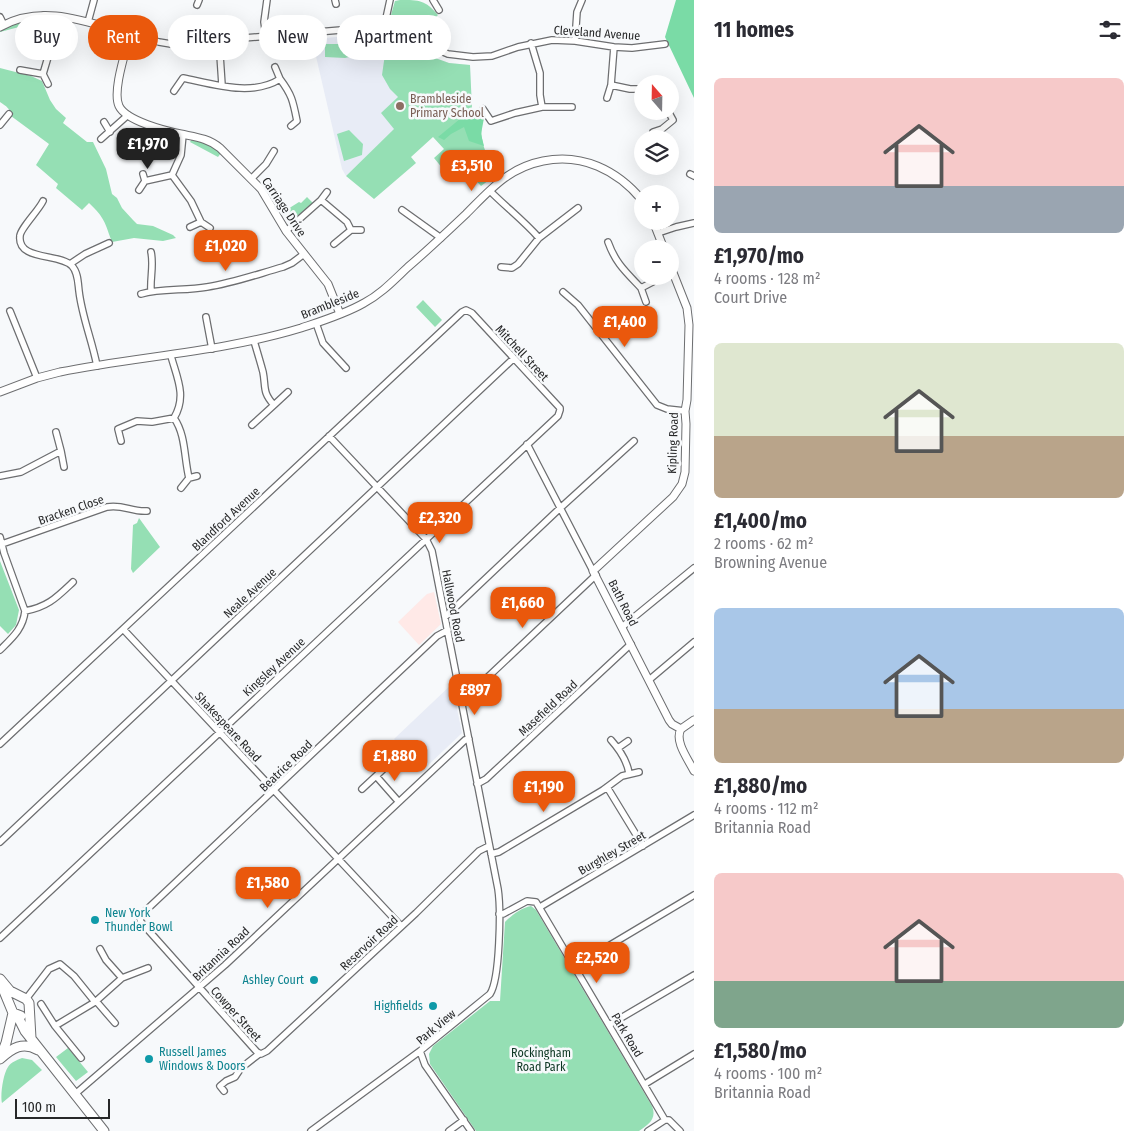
<!DOCTYPE html>
<meta charset="utf-8">
<style>
:root{--surface:#fff;--page:#f7f7f7;--text:#2b2b33;--muted:#7c7c81;--accent:#ea580c}
body{margin:0;font-family:"Fira Sans Condensed",sans-serif;background:var(--page);color:var(--text);height:100vh;display:flex;flex-direction:column;font-size:19px;white-space:nowrap}
*{box-sizing:border-box;margin:0}
p{font-size:16px;color:var(--muted)}
.icon{flex:none;width:28px;height:28px;fill:none;stroke:currentColor;stroke-width:2;stroke-linecap:round;stroke-linejoin:round}
.map{position:relative;flex:1;overflow:hidden}
.drawer{display:flex;flex-direction:column;background:var(--surface);width:450px}
.drawer>*{flex:none}
.hud{position:absolute;left:15px;top:15px;width:475px;height:45px;display:flex;gap:10px}
.needle{width:32px;rotate:340deg}
.tools{position:absolute;left:634px;top:75px;display:grid;gap:10px}
.tools a{display:grid;place-items:center;width:45px;height:45px;border-radius:50%;background:var(--surface);box-shadow:0 5px 20px #0002;font-size:25px}
.scale{position:absolute;left:15px;bottom:12px;width:95px;box-sizing:border-box;padding-left:5px;border:2px solid #272829;border-top:0;font-size:14px;line-height:18px;white-space:nowrap;color:#272829;-webkit-text-stroke:4px #f7f9fb;paint-order:stroke}
.price{position:absolute;translate:-50% -42px;padding:0 11px;border-radius:10px;background:var(--accent);color:#fff;font-size:16px;line-height:32px;filter:drop-shadow(0 1px 2px #0008)}
.price::after{content:'';position:absolute;left:50%;top:30px;width:15px;height:11px;margin-left:-8px;background:inherit;clip-path:polygon(0 0,100% 0,50% 100%)}
.price.active{background:#222;color:#fff}
ul{padding:0;list-style:none}
li{display:grid;align-content:center;gap:10px;height:265px;padding:0 20px}
li span{display:grid;place-items:center;height:155px;border-radius:8px;color:#555}
li>.icon{margin-inline-start:auto}
span .icon{width:90px;height:90px;fill:#fffc;stroke-width:1}
li b{font-size:21px}
h2{display:flex;justify-content:space-between;align-items:center;height:60px;padding:0 20px;font-size:21px}
.pill{padding:0 18px;border-radius:22px;background:var(--surface);box-shadow:0 5px 20px #0002;font-size:18px;line-height:45px}
.pill.active{background:var(--accent);color:#fff}
main{display:flex;flex:1;min-height:0}
.map>svg:first-child{display:block}
.built{fill:#e8ecf6}
.industrial{fill:#ffe9e7}
.green{fill:#95dfb4}
.forest{fill:#7adba6}
.lines{fill:none;stroke-linecap:round;stroke-linejoin:round}
.minor-casing{stroke:#6d6e70;stroke-width:8}
.tertiary-casing{stroke:#6d6e70;stroke-width:9}
.primary-casing{stroke:#6d6e70;stroke-width:11}
.minor{stroke:#fff;stroke-width:5.5}
.tertiary{stroke:#fff;stroke-width:7}
.primary{stroke:#fff;stroke-width:9}
.education-dot{fill:#8d6e63;stroke:#f7f9fb;stroke-width:2}
.culture-dot{fill:#0f9aa8;stroke:#f7f9fb;stroke-width:2}
.labels{text-anchor:middle;dominant-baseline:central;stroke-width:5;stroke-linejoin:round;paint-order:stroke}
.street-label{font-size:12px;fill:#272829;stroke:#f7f9fb}
.education-label{font-size:12px;fill:#785e54;stroke:#f7f9fb;text-anchor:start}
.culture-label{font-size:12px;fill:#0d838f;stroke:#f7f9fb;text-anchor:start}
.park-label{font-size:12px;fill:#0c3622;stroke:#f7f9fb}
</style>
<main>
<div class="map">
<svg width="694" height="1131" viewBox="0 0 694 1131">
<rect width="100%" height="100%" fill="#f7f9fb"/>
<path class="built" d="M337,37L367,39L405,47L449,63L470,65L472,109L412,112L346,176L342,169L312,39Z
M452,684L462,733L424,769L394,739Z"/>
<path class="industrial" d="M434,592L441,624L419,645L398,622L427,594Z"/>
<path class="green" d="M400,0C420,0 425,0 438,15L429,24L425,37L395,26L391,15L395,1Z
M32,20L38,22L0,32V30L12,24Z
M325,44H353V56L345,58L325,57Z
M390,44L405,47L449,63L470,65L472,109L484,118C476,138 488,157 496,175L481,186L460,163L448,175L434,158L444,149L433,137L411,157L416,163L374,199L346,176L394,129L381,113L398,97L390,89L382,75L386,47Z
M0,68L31,76L42,81L50,100L56,109L66,118L63,123L87,142H93L106,169L112,194L117,198L122,208L133,220L137,224L153,226L173,235L176,238L163,241L134,238L112,242C105,223 105,218 89,203L82,210L56,188L58,184L36,165L49,144L11,116C11,109 6,106 0,102Z
M349,130L363,144L362,155L344,161L337,134Z
M192,139L213,146L221,153L218,157L190,142Z
M307,197L313,203L291,221H287L283,212L299,202L301,203Z
M423,300L442,320L435,327L416,307Z
M139,518L160,547L133,573L131,569L133,525L137,523Z
M0,561L19,610L16,625L8,634L0,626Z
M531,906L536,910L652,1106C657,1119 649,1124 639,1131H476L430,1064L429,1054L433,1046L490,1001H500L505,922C512,915 521,908 531,906Z
M68,1048L88,1072L76,1081L56,1057Z
M22,1058L32,1060L42,1070L2,1103C0,1096 3,1074 8,1067C11,1062 17,1060 22,1058Z"/>
<path class="forest" d="M676,0H694V98L665,37Z
M472,109L484,118L481,134L484,146L469,141L464,127L451,134L444,140L438,137Z"/>
<g class="lines">
<g class="minor-casing">
<path id="minor" d="M335,0L336,4
M433,0L439,10
M197,5L199,0
M0,17L4,25
M88,22L94,0
M383,32L390,0
M130,34L159,42L171,44L353,29L393,34L415,40L448,54L473,57L492,56L518,47L552,40L575,41L614,47L632,48L665,44
M266,36L264,22L267,0
M219,40L222,85
M575,41L577,12L582,0
M614,47L611,85L630,89H642
M275,67L280,79
M20,70L43,74L48,57L49,49L44,15
M43,74L48,84
M174,91L183,78C213,84 252,97 280,79C292,95 293,101 297,121L291,126
M607,98L611,85
M542,107H572
M483,109L491,121L515,113L542,107L540,95V73L531,43
M104,122L110,132
M0,125L9,114
M653,132L662,129L673,120L668,111
M101,139L128,115
M143,174L145,181
M690,174L694,176
M172,175L191,201L201,222
M172,175L181,155L183,135
M251,179L266,164L274,151
M139,190L145,181L172,175
M490,191C506,207 524,221 539,238
M321,200L327,192
M43,201C39,210 20,229 20,236C17,261 60,253 72,266C78,272 78,283 79,291C82,317 92,340 97,366
M402,210L441,238
M190,227L201,222L210,228
M286,231L321,200L347,222L351,230H361
M658,233L676,227L694,223
M608,242C616,264 626,272 641,288L664,276
M334,244L351,230
M151,252C154,265 150,278 151,291
M70,264L85,254L109,243
M501,267L512,268L518,264L539,238L578,208
M641,288L646,302
M563,292L578,305L657,405L667,409L685,411
M141,294C162,288 185,291 207,287C233,283 258,274 283,267L292,263L304,254
M10,311L37,378
M206,317L212,349
M316,323L323,343L346,368
M254,341C257,351 260,361 263,372C266,387 262,392 274,405L288,392
M171,356C177,378 187,396 174,418
M252,425L274,405
M121,441L118,429L137,421L152,422L174,418C186,435 184,458 189,478
M527,444L593,571
M61,451L64,467
M0,476L21,472L61,451L56,432
M181,488L189,478L197,476
M0,537L4,553L25,611C23,629 12,638 0,650
M2,544L107,507C123,504 131,512 147,511
M25,611C48,607 57,597 73,582
M445,617L557,511L634,441
M622,627L694,568
M123,629L401,926
M448,630L437,636L141,915L140,919L141,922L257,1052L261,1054L267,1051L416,913L479,851L489,846
M649,680L694,642
M461,698L473,691L596,575
M611,740C619,749 627,761 629,773
M0,744L462,312L466,310L472,313L560,408V410L558,416L0,938
M618,748L628,741
M376,776L398,801
M477,784L486,779L631,644
M607,787L643,846
M362,789L390,763
M0,842L513,359
M491,854L499,852L603,790L622,776L639,772
M540,907L694,815
M499,914H503L527,901L536,902L665,1120H669L680,1131
M100,949L106,960L122,978
M575,966L694,895
M26,999L49,969L60,964L74,976L95,1002
M96,1001L115,1023
M41,1004L55,1026L95,1002L122,978L148,968
M609,1025L694,975
M55,1026L81,1058
M420,1051L425,1065L471,1131
M645,1084L694,1054
M224,1091L220,1086L226,1081L235,1077L241,1068L259,1054
M74,1095L225,965L465,740L469,739
M311,1131L420,1051L490,994C500,979 501,909 498,889L432,551L426,539L329,436
M449,1131L464,1120
M648,1131L665,1120"/>
</g>
<g class="tertiary-casing">
<path id="tertiary" d="M0,27C42,3 87,22 130,34C126,51 112,91 119,106C126,121 166,131 181,134C195,137 208,138 220,148L261,189L286,231L328,284L340,314
M653,221L664,249
M670,265L687,308L689,325L687,400L685,411L686,424L685,472L682,484L673,497L593,571L669,720L672,724L681,729
M0,392L37,378L60,372C140,356 222,352 301,328C322,321 345,314 364,303C381,294 394,280 408,267C428,250 447,232 466,214C490,190 508,168 543,161C582,153 617,170 642,200
M681,729C674,741 688,759 694,771
M681,729L694,720"/>
</g>
<g class="primary-casing">
<path id="primary" d="M0,979L10,991L26,999L29,1003L31,1038
M1,984L13,1013L21,1016
M17,1015L25,1031L104,1131
M0,1058L6,1043L13,1013
M0,1059C12,1048 23,1041 38,1050"/>
</g>
<use href="#minor" class="minor"/>
<use href="#tertiary" class="tertiary"/>
<use href="#primary" class="primary"/>
</g>
<circle class="education-dot" cx="400" cy="106" r="5"/>
<g class="culture-dot">
<circle cx="95" cy="920" r="5"/>
<circle cx="314" cy="980" r="5"/>
<circle cx="433" cy="1006" r="5"/>
<circle cx="149" cy="1059" r="5"/>
</g>
<g class="labels">
<g class="street-label">
<text transform="translate(597 33) rotate(4)">Cleveland Avenue</text>
<text transform="translate(284 207) rotate(56)">Carriage Drive</text>
<text transform="translate(330 304) rotate(-22)">Brambleside</text>
<text transform="translate(522 353) rotate(47)">Mitchell Street</text>
<text transform="translate(673 443) rotate(-88)">Kipling Road</text>
<text transform="translate(71 510) rotate(-19)">Bracken Close</text>
<text transform="translate(226 519) rotate(-43)">Blandford Avenue</text>
<text transform="translate(250 593) rotate(-43)">Neale Avenue</text>
<text transform="translate(623 603) rotate(63)">Bath Road</text>
<text transform="translate(453 606) rotate(79)">Hallwood Road</text>
<text transform="translate(274 667) rotate(-43)">Kingsley Avenue</text>
<text transform="translate(548 708) rotate(-43)">Masefield Road</text>
<text transform="translate(228 727) rotate(47)">Shakespeare Road</text>
<text transform="translate(286 766) rotate(-44)">Beatrice Road</text>
<text transform="translate(612 853) rotate(-30)">Burghley Street</text>
<text transform="translate(369 943) rotate(-43)">Reservoir Road</text>
<text transform="translate(221 954) rotate(-43)">Britannia Road</text>
<text transform="translate(236 1014) rotate(48)">Cowper Street</text>
<text transform="translate(436 1027) rotate(-40)">Park View</text>
<text transform="translate(627 1035) rotate(59)">Park Road</text>
</g>
<g class="education-label">
<text x="410" y="99">Brambleside<tspan x="410" dy="14">Primary School</tspan></text>
</g>
<g class="culture-label">
<text x="105" y="913">New York<tspan x="105" dy="14">Thunder Bowl</tspan></text>
<text x="304" y="980" text-anchor="end">Ashley Court</text>
<text x="423" y="1006" text-anchor="end">Highfields</text>
<text x="159" y="1052">Russell James<tspan x="159" dy="14">Windows &amp; Doors</tspan></text>
</g>
<g class="park-label">
<text x="541" y="1053">Rockingham<tspan x="541" dy="14">Road Park</tspan></text>
</g>
</g>
</svg>
<div class="tools">
<a><svg class="needle" viewBox="-14 -14 28 28"><path d="M0-13l5 13h-10z" fill="#e53935"/><path d="M0 13l5-13h-10z" fill="#7c7c81"/></svg></a>
<a><svg class="icon" aria-label="layers" viewBox="0 0 24 24"><path d="M12 4l9 5-9 5-9-5zM3 14l9 5 9-5"/></svg></a>
<a>+</a>
<a>−</a>
</div>
<div class="scale">100 m</div>
<b class="price active" style="left:148px;top:170px">£1,970</b>
<b class="price" style="left:472px;top:192px">£3,510</b>
<b class="price" style="left:226px;top:272px">£1,020</b>
<b class="price" style="left:625px;top:348px">£1,400</b>
<b class="price" style="left:440px;top:544px">£2,320</b>
<b class="price" style="left:523px;top:629px">£1,660</b>
<b class="price" style="left:475px;top:716px">£897</b>
<b class="price" style="left:395px;top:782px">£1,880</b>
<b class="price" style="left:544px;top:813px">£1,190</b>
<b class="price" style="left:268px;top:909px">£1,580</b>
<b class="price" style="left:597px;top:984px">£2,520</b>
<div class="hud">
<a class="pill">Buy</a>
<a class="pill active">Rent</a>
<a class="pill">Filters</a>
<a class="pill">New</a>
<a class="pill">Apartment</a>
</div>
</div>
<section class="drawer">
<h2>11 homes<svg class="icon" aria-label="filters" viewBox="0 0 24 24"><path d="M4 7h16M4 17h16"/><circle cx="9" cy="7" r="2"/><circle cx="15" cy="17" r="2"/></svg></h2>
<ul>
<li><span style="background:linear-gradient(#f6c9c9 70%,#9aa5b1 0)"><svg class="icon" aria-label="home" viewBox="0 0 24 24"><path d="M3 11l9-7 9 7M6 9v11h12V9"/></svg></span><div><b>£1,970/mo</b><p>4 rooms · 128 m²</p><p>Court Drive</p></div></li>
<li><span style="background:linear-gradient(#dfe7d0 60%,#b9a48a 0)"><svg class="icon" aria-label="home" viewBox="0 0 24 24"><path d="M3 11l9-7 9 7M6 9v11h12V9"/></svg></span><div><b>£1,400/mo</b><p>2 rooms · 62 m²</p><p>Browning Avenue</p></div></li>
<li><span style="background:linear-gradient(#a9c7e8 65%,#b9a48a 0)"><svg class="icon" aria-label="home" viewBox="0 0 24 24"><path d="M3 11l9-7 9 7M6 9v11h12V9"/></svg></span><div><b>£1,880/mo</b><p>4 rooms · 112 m²</p><p>Britannia Road</p></div></li>
<li><span style="background:linear-gradient(#f6c9c9 70%,#7fa58c 0)"><svg class="icon" aria-label="home" viewBox="0 0 24 24"><path d="M3 11l9-7 9 7M6 9v11h12V9"/></svg></span><div><b>£1,580/mo</b><p>4 rooms · 100 m²</p><p>Britannia Road</p></div></li>
</ul>
</section>
</main>
